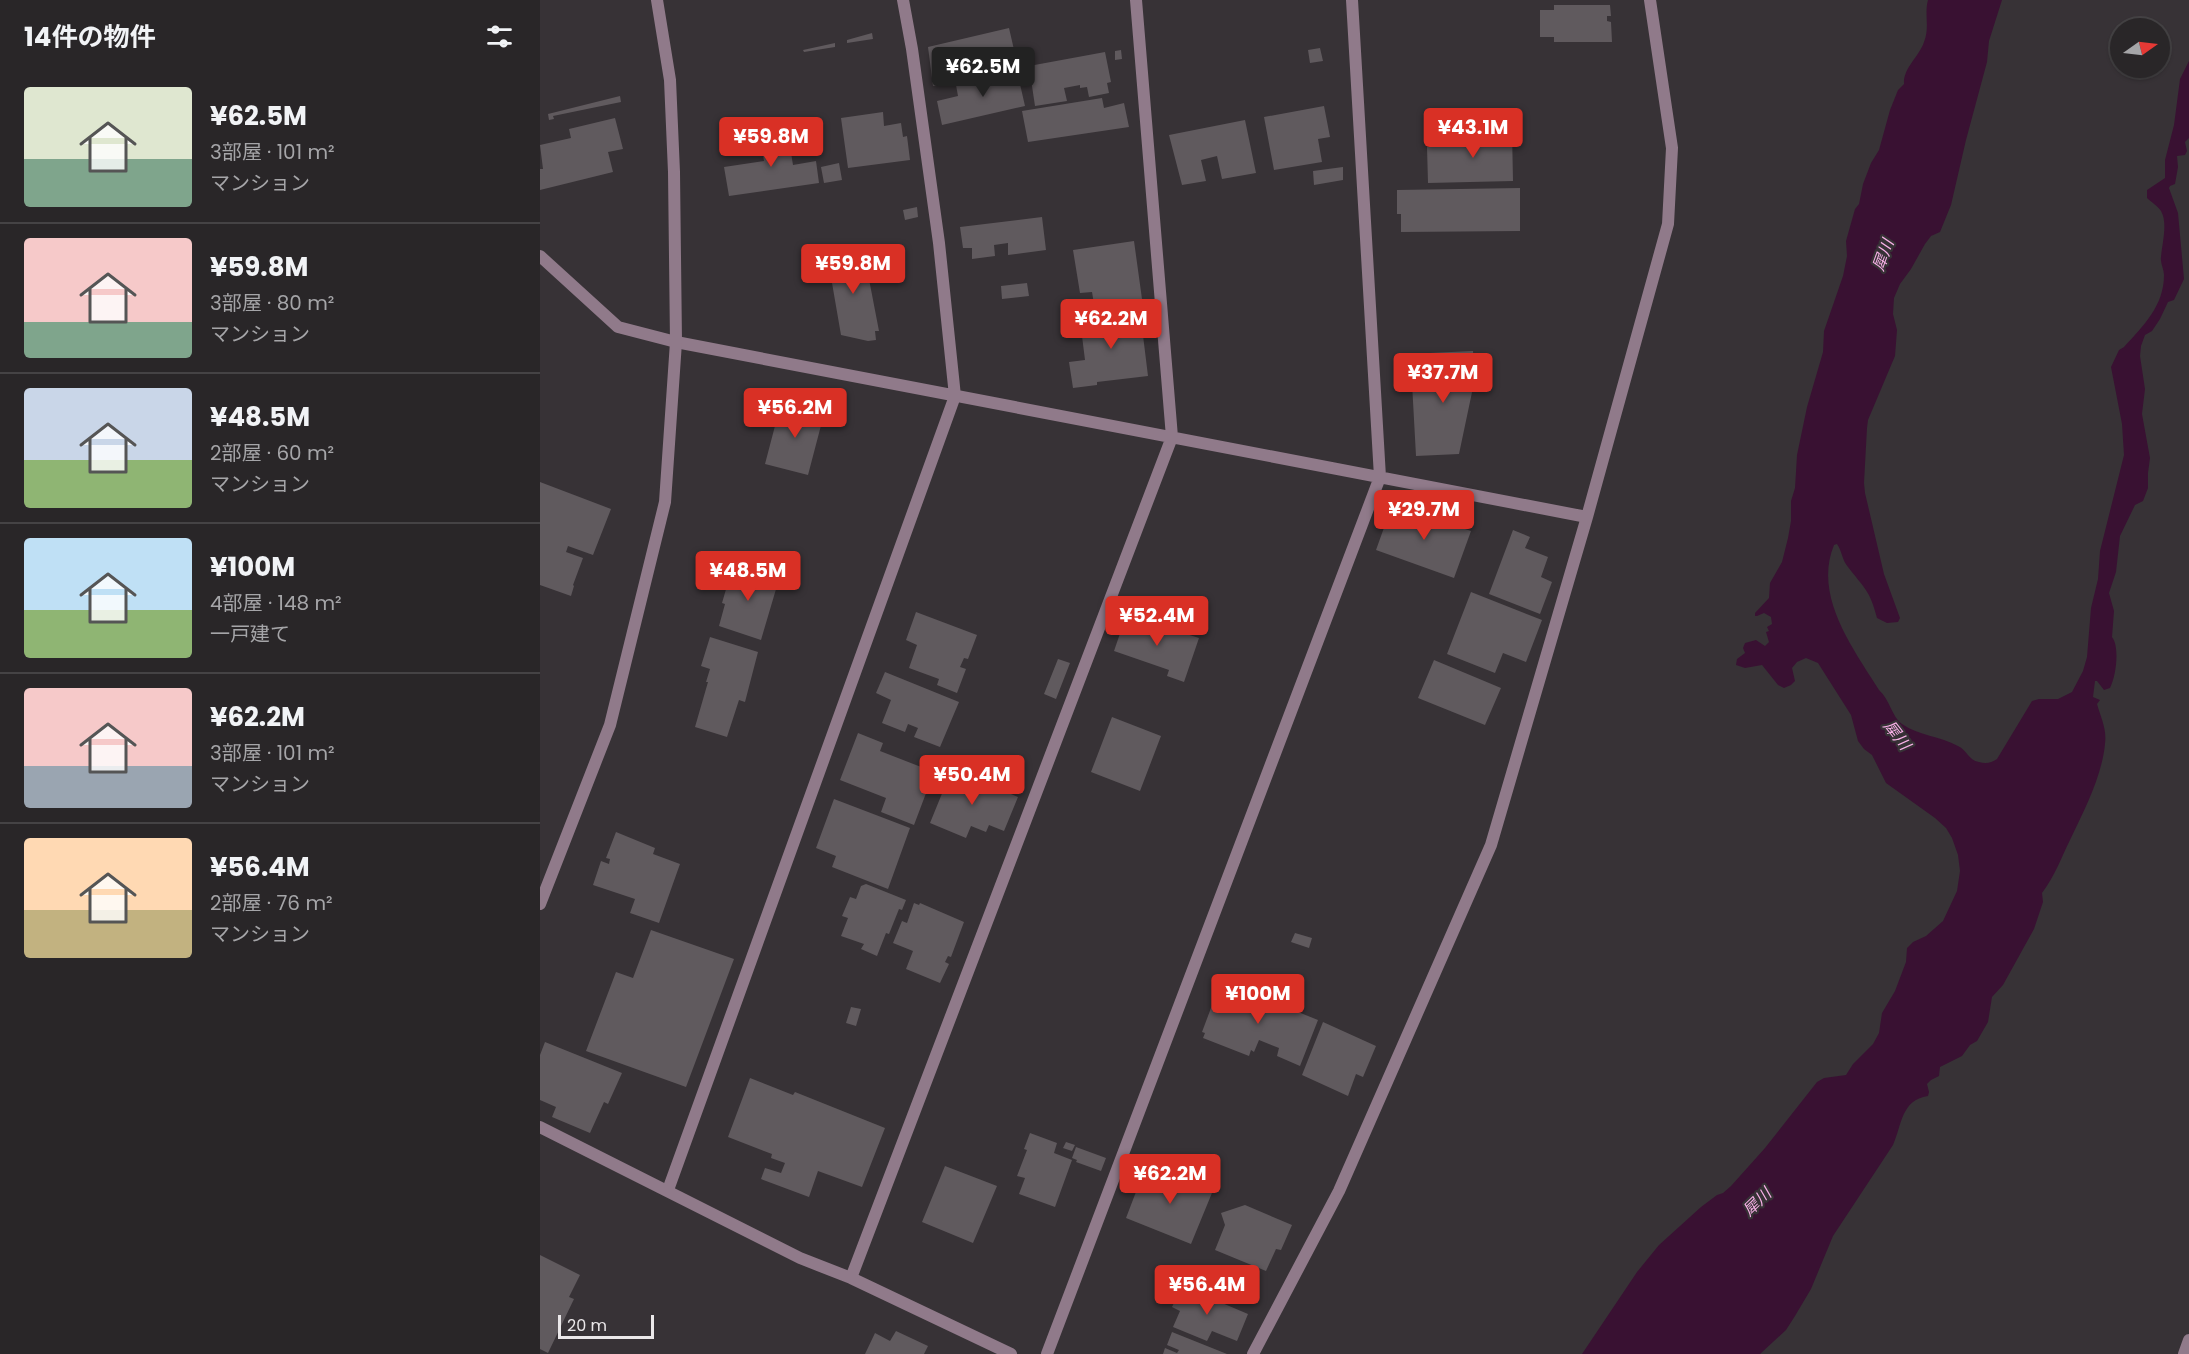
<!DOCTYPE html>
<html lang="ja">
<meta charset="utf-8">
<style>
:root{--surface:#292628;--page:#353234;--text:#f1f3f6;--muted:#a5a5a8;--line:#454345;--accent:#d93025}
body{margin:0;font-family:Poppins,"Noto Sans JP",sans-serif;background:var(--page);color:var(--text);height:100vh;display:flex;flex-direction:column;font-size:22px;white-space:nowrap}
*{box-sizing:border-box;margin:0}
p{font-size:20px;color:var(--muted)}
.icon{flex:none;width:33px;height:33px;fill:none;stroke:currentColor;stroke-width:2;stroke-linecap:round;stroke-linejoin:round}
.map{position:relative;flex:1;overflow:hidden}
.drawer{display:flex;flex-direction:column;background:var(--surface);width:540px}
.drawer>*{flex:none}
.needle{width:39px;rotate:76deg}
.controls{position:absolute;left:1570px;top:18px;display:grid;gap:12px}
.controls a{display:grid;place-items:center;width:60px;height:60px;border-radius:50%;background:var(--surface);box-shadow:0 2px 4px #0004,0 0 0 2px var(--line);font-size:30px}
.scale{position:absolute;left:18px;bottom:15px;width:96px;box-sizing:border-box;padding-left:6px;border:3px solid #ebe8ea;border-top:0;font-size:16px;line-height:21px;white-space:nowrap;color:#ebe8ea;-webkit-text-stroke:4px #373236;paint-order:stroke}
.price{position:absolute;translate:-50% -51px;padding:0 14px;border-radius:6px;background:var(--accent);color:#fff;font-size:20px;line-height:39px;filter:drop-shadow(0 2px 3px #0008)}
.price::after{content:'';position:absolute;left:50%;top:36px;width:18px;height:14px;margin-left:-9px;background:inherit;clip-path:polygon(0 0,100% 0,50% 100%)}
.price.active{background:#222;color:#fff}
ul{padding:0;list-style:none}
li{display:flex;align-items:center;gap:18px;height:150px;padding:0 24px}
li+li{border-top:2px solid var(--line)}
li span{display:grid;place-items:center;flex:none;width:168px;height:120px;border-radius:6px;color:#555}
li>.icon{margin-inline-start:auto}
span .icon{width:72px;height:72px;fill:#fffc;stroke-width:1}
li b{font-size:26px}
h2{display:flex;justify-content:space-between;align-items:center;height:72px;padding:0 24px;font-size:26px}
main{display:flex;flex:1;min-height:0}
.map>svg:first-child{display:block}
.water{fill:#391132}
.building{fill:#605a5e}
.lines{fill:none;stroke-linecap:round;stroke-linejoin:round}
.minor{stroke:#907a8a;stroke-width:12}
.tertiary{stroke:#907a8a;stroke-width:12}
.labels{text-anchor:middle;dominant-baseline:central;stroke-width:4.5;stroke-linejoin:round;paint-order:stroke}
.water-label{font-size:16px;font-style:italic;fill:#f9b1e8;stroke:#373236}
</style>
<main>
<section class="drawer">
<h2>14件の物件<svg class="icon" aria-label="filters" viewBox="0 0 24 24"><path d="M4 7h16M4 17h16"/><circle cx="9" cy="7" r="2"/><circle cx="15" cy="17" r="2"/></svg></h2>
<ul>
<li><span style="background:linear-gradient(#dfe7d0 60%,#7fa58c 0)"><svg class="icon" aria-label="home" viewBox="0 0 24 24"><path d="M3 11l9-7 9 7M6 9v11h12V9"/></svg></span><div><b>¥62.5M</b><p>3部屋 · 101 m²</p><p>マンション</p></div></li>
<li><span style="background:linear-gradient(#f6c9c9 70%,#7fa58c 0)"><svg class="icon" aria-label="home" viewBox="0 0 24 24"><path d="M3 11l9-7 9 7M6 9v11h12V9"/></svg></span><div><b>¥59.8M</b><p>3部屋 · 80 m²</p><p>マンション</p></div></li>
<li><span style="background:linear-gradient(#c9d6e8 60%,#8fb573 0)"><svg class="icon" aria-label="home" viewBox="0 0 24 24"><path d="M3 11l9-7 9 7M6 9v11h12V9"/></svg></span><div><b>¥48.5M</b><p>2部屋 · 60 m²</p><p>マンション</p></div></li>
<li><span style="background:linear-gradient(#bfe0f5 60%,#8fb573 0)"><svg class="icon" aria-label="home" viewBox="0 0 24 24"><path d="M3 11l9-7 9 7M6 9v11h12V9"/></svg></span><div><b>¥100M</b><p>4部屋 · 148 m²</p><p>一戸建て</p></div></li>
<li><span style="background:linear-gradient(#f6c9c9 65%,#9aa5b1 0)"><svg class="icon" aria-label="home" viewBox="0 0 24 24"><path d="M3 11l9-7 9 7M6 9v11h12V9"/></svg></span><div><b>¥62.2M</b><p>3部屋 · 101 m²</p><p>マンション</p></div></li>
<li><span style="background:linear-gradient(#ffd9b3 60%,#c2b280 0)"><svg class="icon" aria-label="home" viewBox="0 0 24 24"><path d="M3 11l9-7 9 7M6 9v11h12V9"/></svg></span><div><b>¥56.4M</b><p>2部屋 · 76 m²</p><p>マンション</p></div></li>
</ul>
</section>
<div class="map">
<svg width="1649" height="1354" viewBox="0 0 1649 1354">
<rect width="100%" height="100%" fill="#373236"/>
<path class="water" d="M1388,0H1462L1449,41L1447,62L1426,140L1411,205L1400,232L1391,236L1385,244L1371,269L1360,284L1354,298L1353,314L1357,330L1355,356L1328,420L1327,428L1324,483L1325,493L1344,574L1360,618L1358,622L1347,623L1337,618C1330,590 1324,588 1308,567C1302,560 1302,551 1297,544L1294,545C1273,596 1313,648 1339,690C1350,700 1352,717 1362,724C1379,736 1400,736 1418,746C1427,750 1428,760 1439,762C1446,764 1451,763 1457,759L1492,701L1499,699H1518L1532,692L1543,671L1547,657L1551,608L1558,579L1560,551L1584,455L1582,424L1571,367L1579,350L1584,347C1603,326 1624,306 1624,275C1624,269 1620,263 1621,257C1622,244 1628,223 1621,211C1618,206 1611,202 1607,198V190L1625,178V160L1634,125L1640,79L1649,61V138L1645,142L1647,151L1645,155L1637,156L1638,167L1635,184L1630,186L1629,188L1638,213L1644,279L1634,300L1628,302L1620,319L1612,331L1605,335L1601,346L1600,356L1605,389L1602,414L1610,458L1608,473V488L1603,501L1595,505L1580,536L1576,572L1569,593L1574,611L1572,637C1580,647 1576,677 1570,688L1564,690L1557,681H1555L1553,697L1560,700L1557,704C1561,718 1567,729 1565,744C1562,776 1544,811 1530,840C1521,858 1515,876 1502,893L1503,902L1494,929L1463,985L1452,997L1448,1022L1437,1041L1430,1045L1422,1056L1400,1067L1399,1076L1391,1080L1387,1084L1389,1092L1388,1096C1361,1100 1362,1125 1353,1145L1293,1236L1271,1289L1255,1316L1246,1330L1220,1354H1042L1097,1272L1119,1245L1161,1207L1177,1195L1183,1193L1191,1186L1225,1148L1277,1082L1284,1078L1306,1075L1313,1064L1333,1044L1339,1033L1342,1013L1355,991L1366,962L1367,948L1373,942L1386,936L1403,921L1417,891L1420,871L1418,855L1412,838L1406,828L1395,818L1346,783L1332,755L1324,749L1318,741L1311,715L1278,663L1266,658L1257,662L1252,668L1255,681L1251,685L1244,688L1238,685L1222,665L1205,668L1196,665L1197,659L1205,653L1203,648L1205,643L1216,640L1225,646L1229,642L1226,632L1229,631L1227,627L1232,624L1231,617L1224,613L1217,616H1215V613L1229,598L1230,583L1242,562L1248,538L1251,521V501L1255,488L1257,455L1267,407L1283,352L1284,331L1303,276L1307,256L1306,241L1315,209L1319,204L1323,184L1331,163L1339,150L1350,110L1358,90L1364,84C1363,68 1379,57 1384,42C1390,27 1384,15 1388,0Z"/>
<path class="building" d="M1014,5H1070L1071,16H1067V21L1071,22L1072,42H1014V37H1000V10H1014Z
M469,28L478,67L454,72V69L410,78L411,82L393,86L388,47Z
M332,33L333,39L307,43V40Z
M295,43V47L264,52L263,50Z
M780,48L783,61L770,63L768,50Z
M581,50L582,59L575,60V51Z
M565,52L571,82L567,83L569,93L549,97L547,87L540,88V85L524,88L527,101L495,106L489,66Z
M477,71L485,106L402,125L397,101L418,96L416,85Z
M80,96L81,102L13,116L14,119L9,120L8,114Z
M562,98L564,108L584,103L589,127L488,142L482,111Z
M784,106L790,137L778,139L782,162L734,170L724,117Z
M343,112L344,126L361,123L363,137L367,136L370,160L308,168L301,118Z
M75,118L83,149L68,152L73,172L0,190V169H3L0,145L31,138L29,129Z
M705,120L716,173L682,179L677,156L661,160L666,181L642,185L629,135Z
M247,128L253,165L276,161L279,183L189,196L184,167L224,161L219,132Z
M972,131L973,181L888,183L887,147L914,146V133Z
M299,163L302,180L284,183L281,167Z
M803,167V180L774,185L773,171Z
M980,188V231L861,232V214H857V190Z
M377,207L378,217L365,220L363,210Z
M502,217L506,250L468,255V243L454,245L455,256L432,259V248H423L420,227Z
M594,241L602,299L595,300L596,308L567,313L565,303L554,304L552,292L540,293L533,250Z
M323,248L339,331H335L336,340L328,341L301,335L287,254Z
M487,283L489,296L462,299L461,286Z
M600,311L608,376L557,382V385L533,388L529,362L545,360L540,320Z
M933,351L935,378L919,454L876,456L872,383L891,382L890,353Z
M241,403L284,414L268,475L225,464Z
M0,482L71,509L53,555L28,546L26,552L43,558L33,585L34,586L31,596L0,585Z
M862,508L931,531L914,578L836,550L850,511Z
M973,530L990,537L985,548L1008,557L1001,577L1012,582L1000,614L949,594Z
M196,566L239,579L221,640L179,626L185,604L182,603L189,579L192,580Z
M931,592L1002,620L986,662L963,653L955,673L907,654Z
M376,612L437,635L428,659L424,658L420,667L426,669L417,693L397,685L399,679L369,668L377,645L366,640Z
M586,616L639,634L640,632L659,638L644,682L627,676L629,670L574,651Z
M170,637L218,652L205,702L199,700L187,737L155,727L168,682H166L170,669L161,666Z
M518,659L530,663L516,699L504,694Z
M894,660L961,688L945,725L878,698Z
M345,672L419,702L400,747L374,737L378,728L368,724L365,732L342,723L351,700L336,693Z
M572,717L621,736L600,791L551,772Z
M318,733L343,743L340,751L394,772L374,825L341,812L346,798L300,780Z
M412,769L478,797L464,831L449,825L446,832L431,826L426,838L390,823Z
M294,799L370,828L348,889L292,867L296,856L276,848Z
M76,832L115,848L113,854L140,864L119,923L90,913L95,899L53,885L61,861L69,864L70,859L66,858Z
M326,884L366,900L362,910L359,909L349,934L346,933L337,956L321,949L324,944L301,936L308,918L302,916L310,897L316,899L321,886Z
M374,903L379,905L380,903L424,922L411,957L408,956L405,962L409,964L400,983L366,969L373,951L353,943L362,921L367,923Z
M111,930L194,959L146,1087L46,1051L76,972L93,978Z
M755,933L772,938L769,948L751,942Z
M686,983L778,1020L760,1066L737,1056L739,1048L719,1040L714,1052L711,1050L709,1056L663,1038L665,1033L662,1032L671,1008L678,995L681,996Z
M311,1007L321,1009L316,1026L306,1023Z
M783,1022L836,1046L823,1077L816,1074L808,1096L762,1075Z
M5,1042L82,1073L68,1104L64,1102L50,1133L12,1117L16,1107L0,1100V1055Z
M210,1078L253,1095L255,1092L345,1128L322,1187L278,1171L269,1197L221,1179L225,1168L241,1173L245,1163L231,1158L232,1154L188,1137Z
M490,1133L517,1143L514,1153L532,1160L515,1207L479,1194L485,1178L477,1176L487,1150L484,1149Z
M526,1142L535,1145L532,1151L523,1148Z
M536,1147L566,1158L561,1171L536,1162L537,1160L532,1158Z
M405,1166L457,1186L433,1243L382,1222Z
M604,1171L634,1183L637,1174L674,1188L651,1244L586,1218Z
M705,1205L752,1225L741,1250L736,1249L726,1271L675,1250L685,1225L681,1213Z
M0,1255L40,1275L29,1297L34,1299L8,1353L0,1349Z
M642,1286L708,1314L697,1341L672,1331L667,1341L633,1327L640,1311L632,1307Z
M356,1331L388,1346L384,1354H325L335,1333L350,1341Z
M632,1332L687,1354H623L625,1348L637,1353L639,1350L627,1345Z"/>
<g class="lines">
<path class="minor" d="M0,256L78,327L136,342L1047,517
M0,1127L260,1258L311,1278L471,1354
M128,1190L415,396L399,243L372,49L363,0
M311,1278L632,437L596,0
M507,1354L840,477L812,0
M713,1354L799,1191L951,845L1047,517L1128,224L1132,148L1110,0"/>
<path class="tertiary" d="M0,904L70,725L125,502L136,342L134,172L130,80L117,0
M1644,1354L1649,1340"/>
</g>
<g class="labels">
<g class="water-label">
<text transform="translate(1343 255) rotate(-70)">犀川</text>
<text transform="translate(1357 735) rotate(52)">犀川</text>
<text transform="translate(1217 1202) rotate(-44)">犀川</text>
</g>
</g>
</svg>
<div class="controls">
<a><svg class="needle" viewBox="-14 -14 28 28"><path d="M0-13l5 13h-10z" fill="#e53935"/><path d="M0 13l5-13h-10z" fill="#a5a5a8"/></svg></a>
</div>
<div class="scale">20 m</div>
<b class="price active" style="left:443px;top:98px">¥62.5M</b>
<b class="price" style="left:933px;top:159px">¥43.1M</b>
<b class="price" style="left:231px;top:168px">¥59.8M</b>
<b class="price" style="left:313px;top:295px">¥59.8M</b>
<b class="price" style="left:571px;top:350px">¥62.2M</b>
<b class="price" style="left:903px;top:404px">¥37.7M</b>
<b class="price" style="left:255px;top:439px">¥56.2M</b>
<b class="price" style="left:884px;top:541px">¥29.7M</b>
<b class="price" style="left:208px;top:602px">¥48.5M</b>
<b class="price" style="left:617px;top:647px">¥52.4M</b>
<b class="price" style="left:432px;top:806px">¥50.4M</b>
<b class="price" style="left:718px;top:1025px">¥100M</b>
<b class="price" style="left:630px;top:1205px">¥62.2M</b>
<b class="price" style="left:667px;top:1316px">¥56.4M</b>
</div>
</main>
